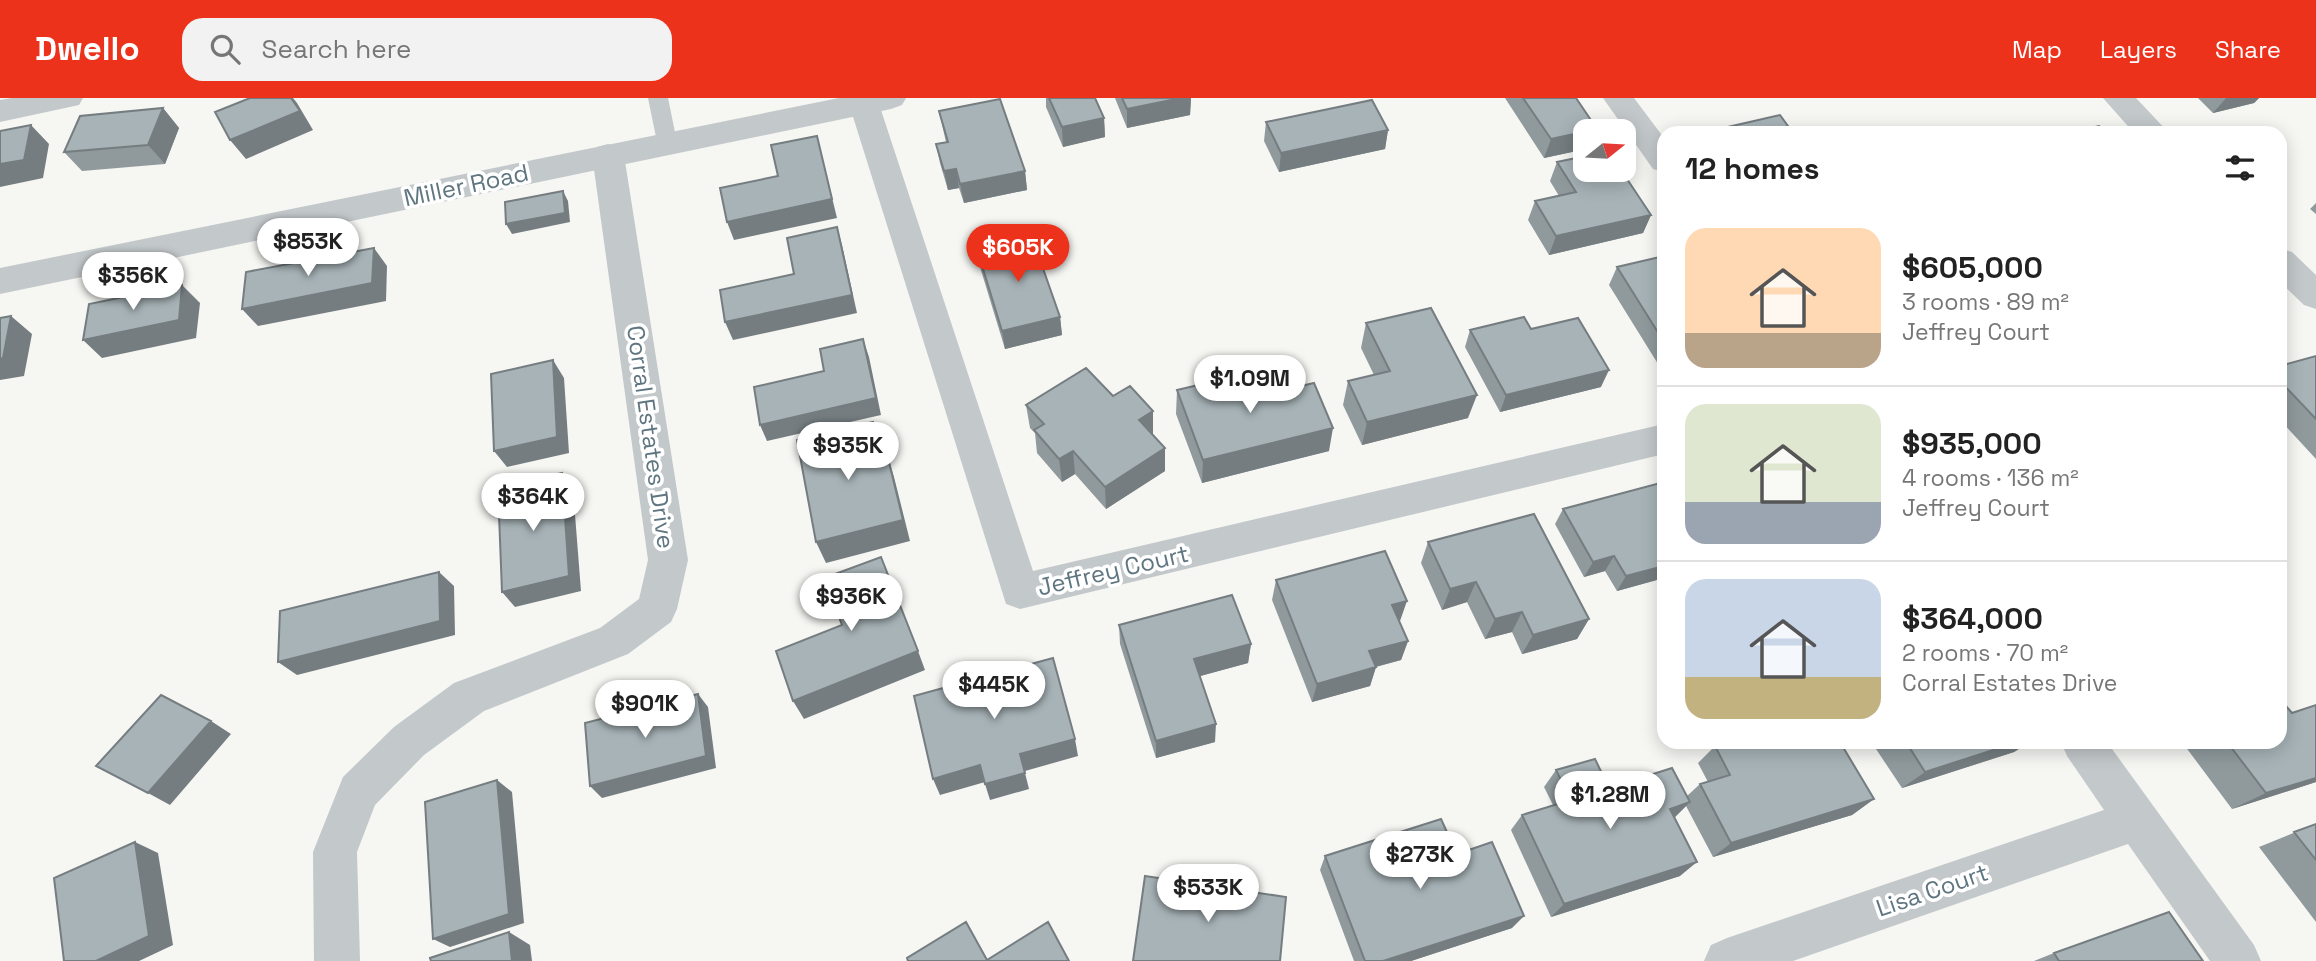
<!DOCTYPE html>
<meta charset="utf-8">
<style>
:root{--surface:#fff;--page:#f2f2f2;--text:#222;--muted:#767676;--line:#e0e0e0;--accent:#ed321c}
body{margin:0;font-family:"Space Grotesk",sans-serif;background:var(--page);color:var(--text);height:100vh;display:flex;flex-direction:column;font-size:26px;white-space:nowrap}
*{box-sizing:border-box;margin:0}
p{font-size:23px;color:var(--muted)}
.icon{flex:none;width:38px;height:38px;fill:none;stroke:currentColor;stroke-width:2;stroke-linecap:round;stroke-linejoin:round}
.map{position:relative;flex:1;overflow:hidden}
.drawer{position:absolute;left:1657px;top:28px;width:630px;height:623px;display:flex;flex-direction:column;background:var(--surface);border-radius:21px;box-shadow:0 4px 18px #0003}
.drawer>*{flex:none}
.needle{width:46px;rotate:72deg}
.tools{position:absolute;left:1573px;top:21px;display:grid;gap:14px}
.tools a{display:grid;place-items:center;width:63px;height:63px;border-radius:14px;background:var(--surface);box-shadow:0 4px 18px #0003;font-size:35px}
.price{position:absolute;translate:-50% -60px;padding:0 16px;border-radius:24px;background:#fff;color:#222;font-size:23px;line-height:46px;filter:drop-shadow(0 2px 4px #0008)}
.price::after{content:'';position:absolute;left:50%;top:42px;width:21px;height:16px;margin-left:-10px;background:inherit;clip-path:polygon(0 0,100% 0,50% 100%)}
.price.on{background:var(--accent);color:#fff}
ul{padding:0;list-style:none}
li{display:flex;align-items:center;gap:21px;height:175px;padding:0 28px}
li+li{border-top:2px solid var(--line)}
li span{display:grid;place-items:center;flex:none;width:196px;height:140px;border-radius:21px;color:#555}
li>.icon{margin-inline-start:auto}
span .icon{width:84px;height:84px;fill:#fffc;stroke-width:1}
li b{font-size:30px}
h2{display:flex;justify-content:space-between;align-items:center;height:84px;padding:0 28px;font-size:30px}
header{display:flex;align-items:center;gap:42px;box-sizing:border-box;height:98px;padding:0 35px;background:var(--accent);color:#fff}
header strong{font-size:33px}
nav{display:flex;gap:38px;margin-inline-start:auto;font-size:24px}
.search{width:490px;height:63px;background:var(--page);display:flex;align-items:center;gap:18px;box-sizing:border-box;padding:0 24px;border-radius:21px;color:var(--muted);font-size:26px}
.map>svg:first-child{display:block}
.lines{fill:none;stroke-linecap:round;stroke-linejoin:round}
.service{fill:#c3c8cb;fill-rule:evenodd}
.minor{fill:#c3c8cb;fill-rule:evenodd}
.tertiary{fill:#c3c8cb;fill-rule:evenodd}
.wall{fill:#909a9d}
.shaded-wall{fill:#757d80}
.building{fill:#a7b3b7;stroke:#757d80;stroke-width:2}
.labels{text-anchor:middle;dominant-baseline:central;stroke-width:7;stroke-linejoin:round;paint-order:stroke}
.street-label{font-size:24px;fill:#5f7680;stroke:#fff}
</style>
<header>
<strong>Dwello</strong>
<div class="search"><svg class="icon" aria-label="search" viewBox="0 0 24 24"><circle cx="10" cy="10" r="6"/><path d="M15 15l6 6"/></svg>Search here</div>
<nav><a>Map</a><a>Layers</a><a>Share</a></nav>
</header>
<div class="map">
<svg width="2316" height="863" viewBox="0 0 2316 863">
<rect width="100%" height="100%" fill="#f6f6f3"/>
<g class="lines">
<path class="service" d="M648,0H668L677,44L674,49H660L657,44Z"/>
<path class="minor" d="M12,0H83L79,7L0,24V2Z
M852,0H876L879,6L1033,473L1664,326V356L1020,511L1006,506L849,6Z
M1603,0H1634L1664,40V74L1653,71Z
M2103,0H2136L2169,35H2134Z
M608,46L619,49L624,57L688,462L677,511L671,524L628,556L484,613L424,657L375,707L357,754L360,863H314L313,754L343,679L394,629L454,585L600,530L639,501L648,462L592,57L597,49Z
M2280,150L2292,154L2316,177V211L2304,207L2280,184Z
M2061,644H2107L2254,847L2261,863H2210L2128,746L1793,863H1704L1711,847L1727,840L2104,712L2067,658Z"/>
<path class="tertiary" d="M839,0H906L902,7L891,11L0,196V170Z"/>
</g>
<path class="wall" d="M1046,0H1095L1104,20L1105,39L1063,49L1046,9Z
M1115,0H1191L1190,17L1127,30Z
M1505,0H1576L1586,33V51L1544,60Z
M2198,0H2259L2254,5L2213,15Z
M163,10L179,30L165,66L82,73L64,54Z
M939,13L1025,73L1027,92L964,105L959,90L948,92L940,65L936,46L946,44Z
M1266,24L1388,32L1385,51L1279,74L1264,43Z
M1728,29L1793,35H1725Z
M1557,64L1651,117L1643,135L1549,157L1528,122L1535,103L1559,98L1550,83Z
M2316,105V116L2310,111Z
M977,151L1060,219L1062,237L1005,251L980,169Z
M1664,158V274H1663L1609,187L1617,169Z
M1366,225L1468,320L1362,347L1343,307L1348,283L1374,277L1361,250Z
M1531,231L1601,289L1500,314L1465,249L1470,232Z
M2316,258V361L2280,322V268Z
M1177,292L1259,298L1329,353L1202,385L1176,316Z
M1026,307L1153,313V337L1165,350V373L1106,411L1075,376L1062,384L1037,355L1035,335L1030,330Z
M1664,384V480L1617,493L1605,473L1584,479L1555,426L1563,411Z
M1428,444L1589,521L1577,541L1522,556L1512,534L1485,541L1467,504L1442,512L1421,465Z
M1276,482L1400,523H1399L1408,543L1401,562L1376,569L1370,588L1312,604L1272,502Z
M1119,527L1251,546L1248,565L1200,578L1215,644L1156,660L1120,546Z
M2292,615L2316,684L2232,711L2182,644H2280Z
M1879,644H2030L2014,654L1902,690L1874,648Z
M1715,648L1874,701L1852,717L1713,759L1686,708L1674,720L1680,778L1551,819L1511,732L1522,717L1553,707L1544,689L1556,672L1609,690L1687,698L1700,686L1708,684L1698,665Z
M2316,726V824L2259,749Z
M1457,756L1512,830L1411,863H1354L1320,772L1325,758Z
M2054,855L2203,863H2034Z"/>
<path class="shaded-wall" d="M291,0H293L297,5L313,32L246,61L230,42Z
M1181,0H1191L1190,17L1127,30V11Z
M2226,0H2259L2254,5L2213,15Z
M163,10L179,30L165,66L148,47Z
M1104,20L1105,39L1063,49L1062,29Z
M31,27L49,46L43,80L0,89V66Z
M1388,32L1385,51L1279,74L1281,55Z
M1586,34V51L1544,60L1551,41Z
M817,38L837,120L734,142L727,124L832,101Z
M956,71L959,90L948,92L944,73Z
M1025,73L1027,92L964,105L960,86Z
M563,93L568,103L570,124L512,136L506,126Z
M1651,117L1643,135L1549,157L1556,138Z
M837,129L842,147L857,215L733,242L725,224L852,197Z
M374,150L387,168L386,203L258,228L242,211Z
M182,187L200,205L196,240L102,260L83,242Z
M11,218L32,236L24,278L0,282V261Z
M1060,219L1062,237L1005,251L1002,233Z
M863,241L869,259L881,317L767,343L760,327Z
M553,262L564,280L569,355L507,369L494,353Z
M1609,272L1601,289L1500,314L1506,297Z
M1477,297L1468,320L1362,347L1367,324Z
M1153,313V337L1139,346V322Z
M873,324L880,348L887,380L880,358Z
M1333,330L1329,353L1202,385L1203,362Z
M1165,350V373L1106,411L1105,389Z
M1073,353L1075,376L1062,384L1059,361Z
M887,356L894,379L910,443L826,465L816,444Z
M562,375L573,391L581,493L515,509L502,494Z
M1614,458L1605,473L1584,479L1593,464Z
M1664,468V480L1617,493L1626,478Z
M439,474L454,488L455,537L297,577L278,564Z
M1476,484L1467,504L1442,512L1450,491Z
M1407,503L1400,523L1385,527L1392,507Z
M1522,514L1512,534L1485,541L1495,521Z
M1589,521L1577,541L1522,556L1533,537Z
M1408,543L1401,562L1363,572L1369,553Z
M1251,546L1248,565L1193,580L1194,561Z
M918,553L925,572L804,621L793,603Z
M1376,569L1370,588L1312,604L1317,586Z
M698,596L708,609L716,670L602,700L590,688Z
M211,623L231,636L170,707L148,695Z
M1216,626L1215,644L1156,660V643Z
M1075,641L1078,658L1025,673L1020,656Z
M2018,644H2030L2014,654L1902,690L1925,674Z
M980,667L985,684L940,697L933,681Z
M1025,675L1029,691L990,702L985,686Z
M2316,680V684L2232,711L2266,695Z
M497,682L512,694L524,825L450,849L433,841Z
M1874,701L1852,717L1713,759L1731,745Z
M1690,704L1674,720L1670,711Z
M135,744L158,755L173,847L139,863H96Z
M1697,764L1680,778L1551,819L1564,806Z
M1524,818L1512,830L1411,863H1383Z
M509,834L530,847L532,863H512Z"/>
<path class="building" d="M250,0H291L300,13L230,42L215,14Z
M1049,0H1095L1104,20L1062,29Z
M1122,0H1181L1127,11Z
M1523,0H1576L1597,31L1551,41Z
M1000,1L1025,73L960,86L956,71L944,73L936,46L948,44L939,13Z
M1372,2L1388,32L1281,55L1266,24Z
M163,10L148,47L64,54L80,18Z
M1780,17L1793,35H1732L1728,29Z
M31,27L24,62L0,66V33Z
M2099,28L2105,35H2069Z
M817,38L832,101L727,124L720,90L778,78L771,47Z
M1586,58V72H1621L1651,117L1556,138L1535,103L1576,94L1557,64Z
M563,93L565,115L506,126L505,104Z
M837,129L852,197L725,224L720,192L794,176L787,140Z
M1032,139L1060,219L1002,233L977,151Z
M374,150L372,185L242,211L246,174Z
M1664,158V244L1617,169Z
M182,187L179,222L83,242L89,206Z
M1431,210L1477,297L1367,324L1348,283L1390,273L1366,225Z
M11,218L3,260L0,261V220Z
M1524,219L1531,231L1578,220L1609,272L1506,297L1470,232Z
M863,241L876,300L760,327L754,289L824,273L820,251Z
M2316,258V321L2280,283V268Z
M553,262L557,339L494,353L491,276Z
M1086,270L1113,298L1130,288L1153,313L1139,322L1165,350L1105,389L1073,353L1059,361L1034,332L1044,326L1026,307Z
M1250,275L1259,298L1314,285L1333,330L1203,362L1177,292Z
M873,324L880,358L887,356L903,422L816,444L797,342Z
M562,375L569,478L502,494L498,390Z
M1664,384V468L1626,478L1614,458L1593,464L1563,411Z
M1534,416L1589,521L1533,537L1522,514L1495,521L1476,484L1450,491L1428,444Z
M1385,453L1407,503L1392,507L1408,543L1369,553L1376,569L1317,586L1276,482Z
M881,459L918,553L793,603L776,553L842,527L824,480Z
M439,474L440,523L278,564L280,513Z
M1232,497L1251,546L1194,561L1216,626L1156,643L1119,527Z
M1053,560L1075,641L1020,656L1025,675L985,686L980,667L933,681L914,598Z
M698,596L706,658L590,688L585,625Z
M161,597L211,623L148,695L96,668Z
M2280,601L2292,615L2316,607V680L2266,695L2227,644H2280Z
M1729,644H1840L1874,701L1731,745L1700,686L1730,677L1715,648Z
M1906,644H2018L1925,674Z
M1595,661L1609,690L1672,670L1690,704L1670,711L1697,764L1564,806L1522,717L1571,702L1556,672Z
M497,682L509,816L433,841L425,704Z
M1441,721L1457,756L1492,744L1524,818L1383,863H1365L1325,758Z
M2316,726V762L2294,734Z
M135,744L149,838L96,863H64L54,780Z
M1145,778L1286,799L1280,863H1133Z
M2169,814L2203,863H2059L2054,855Z
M966,824L987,862L1048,824L1069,863H908L907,860Z
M509,834L512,863H431L430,860Z"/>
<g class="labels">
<g class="street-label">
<text transform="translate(466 87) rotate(-12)">Miller Road</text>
<text transform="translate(651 339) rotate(82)">Corral Estates Drive</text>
<text transform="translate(1113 472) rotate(-13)">Jeffrey Court</text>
<text transform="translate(1932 792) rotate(-19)">Lisa Court</text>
</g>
</g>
</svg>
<div class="tools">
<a><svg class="needle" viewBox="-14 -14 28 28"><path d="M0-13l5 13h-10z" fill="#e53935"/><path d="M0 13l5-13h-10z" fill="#767676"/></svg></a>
</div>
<b class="price" style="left:308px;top:180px">$853K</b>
<b class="price on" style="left:1018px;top:186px">$605K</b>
<b class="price" style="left:133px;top:214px">$356K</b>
<b class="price" style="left:1250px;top:317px">$1.09M</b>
<b class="price" style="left:848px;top:384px">$935K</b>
<b class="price" style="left:533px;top:435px">$364K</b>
<b class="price" style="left:851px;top:535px">$936K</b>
<b class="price" style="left:994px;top:623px">$445K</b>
<b class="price" style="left:645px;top:642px">$901K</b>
<b class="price" style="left:1610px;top:733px">$1.28M</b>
<b class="price" style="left:1420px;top:793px">$273K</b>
<b class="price" style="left:1208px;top:826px">$533K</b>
<section class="drawer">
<h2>12 homes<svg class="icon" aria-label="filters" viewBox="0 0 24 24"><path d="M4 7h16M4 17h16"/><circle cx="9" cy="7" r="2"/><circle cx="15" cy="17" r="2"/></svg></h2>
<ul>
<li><span style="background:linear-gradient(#ffd9b3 75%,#b9a48a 0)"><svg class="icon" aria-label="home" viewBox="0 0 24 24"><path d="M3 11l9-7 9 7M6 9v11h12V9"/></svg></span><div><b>$605,000</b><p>3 rooms · 89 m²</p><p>Jeffrey Court</p></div></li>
<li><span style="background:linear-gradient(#dfe7d0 70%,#9aa5b1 0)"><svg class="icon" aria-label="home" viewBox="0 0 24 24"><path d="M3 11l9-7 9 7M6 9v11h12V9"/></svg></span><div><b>$935,000</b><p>4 rooms · 136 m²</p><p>Jeffrey Court</p></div></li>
<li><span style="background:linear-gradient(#c9d6e8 70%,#c2b280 0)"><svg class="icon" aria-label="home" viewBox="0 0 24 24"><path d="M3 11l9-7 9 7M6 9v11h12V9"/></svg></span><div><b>$364,000</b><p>2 rooms · 70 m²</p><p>Corral Estates Drive</p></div></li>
</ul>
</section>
</div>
